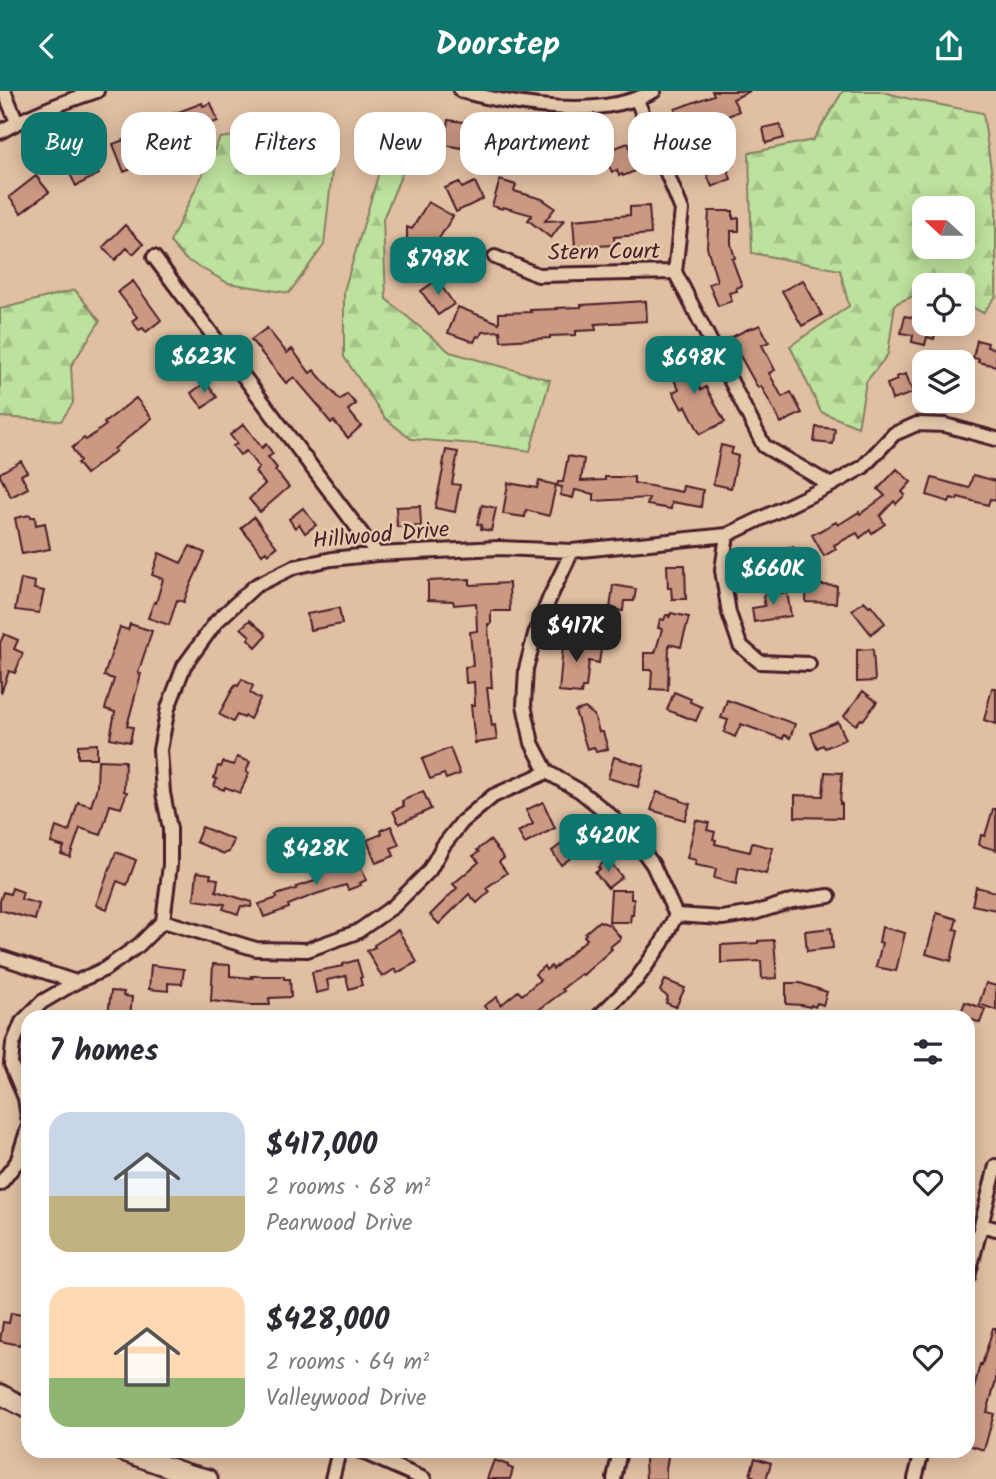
<!DOCTYPE html>
<meta charset="utf-8">
<style>
:root{--surface:#fff;--page:#f2f2f3;--text:#2b2b33;--muted:#7c7c81;--accent:#0f766e}
body{margin:0;font-family:Kalam,sans-serif;background:var(--page);color:var(--text);height:100vh;display:flex;flex-direction:column;font-size:26px;white-space:nowrap}
*{box-sizing:border-box;margin:0}
p{font-size:23px;color:var(--muted)}
.icon{flex:none;width:38px;height:38px;fill:none;stroke:currentColor;stroke-width:2;stroke-linecap:round;stroke-linejoin:round}
.map{position:relative;flex:1;overflow:hidden}
.side{position:absolute;left:21px;top:919px;width:954px;height:448px;display:flex;flex-direction:column;background:var(--surface);border-radius:21px;box-shadow:0 4px 18px #0003}
.side>*{flex:none}
.guide{position:absolute;left:21px;top:21px;width:956px;height:63px;display:flex;gap:14px}
.needle{width:46px;rotate:291deg}
.tools{position:absolute;left:912px;top:105px;display:grid;gap:14px}
.tools a{display:grid;place-items:center;width:63px;height:63px;border-radius:14px;background:var(--surface);box-shadow:0 4px 18px #0003;font-size:35px}
.price{position:absolute;translate:-50% -60px;padding:0 16px;border-radius:14px;background:var(--accent);color:#fff;font-size:23px;line-height:46px;filter:drop-shadow(0 2px 4px #0008)}
.price::after{content:'';position:absolute;left:50%;top:42px;width:21px;height:16px;margin-left:-10px;background:inherit;clip-path:polygon(0 0,100% 0,50% 100%)}
.price.on{background:#222;color:#fff}
ul{padding:0;list-style:none}
li{display:flex;align-items:center;gap:21px;height:175px;padding:0 28px}
li span{display:grid;place-items:center;flex:none;width:196px;height:140px;border-radius:21px;color:#555}
li>.icon{margin-inline-start:auto}
span .icon{width:84px;height:84px;fill:#fffc;stroke-width:1}
li b{font-size:30px}
h2{display:flex;justify-content:space-between;align-items:center;height:84px;padding:0 28px;font-size:30px}
.tag{padding:0 24px;border-radius:21px;background:var(--surface);box-shadow:0 4px 18px #0003;font-size:24px;line-height:63px}
.tag.on{background:var(--accent);color:#fff}
header{display:flex;justify-content:space-between;align-items:center;height:91px;padding:0 28px;background:var(--accent);color:#fff;font-size:32px;font-weight:800}
.map>svg:first-child{display:block}
.forest{fill:url(#forest-firs);stroke:#848064;stroke-width:2;fill-rule:evenodd}
.building{fill:#cb9882;stroke:#4a1f2b;stroke-width:2}
.lines{fill:none;stroke-linecap:round;stroke-linejoin:round}
.street-casing{stroke:#4a1f2b;stroke-width:18}
.secondary-casing{stroke:#4a1f2b;stroke-width:23}
.street{stroke:#e5caac;stroke-width:12}
.secondary{stroke:#e5caac;stroke-width:18}
.labels{text-anchor:middle;dominant-baseline:central;stroke-width:5;stroke-linejoin:round;paint-order:stroke}
.street-label{font-size:23px;fill:#4a1f2b;stroke:#e5caac}
</style>
<header><svg class="icon" aria-label="back" viewBox="0 0 24 24"><path d="M15 5l-7 7 7 7"/></svg>Doorstep<svg class="icon" aria-label="share" viewBox="0 0 24 24"><path d="M12 15V3M7 8l5-5 5 5M5 13v7h14v-7"/></svg></header>
<div class="map">
<svg width="996" height="1388" viewBox="0 0 996 1388">
<defs>
<pattern id="forest-firs" width="22" height="20" patternUnits="userSpaceOnUse" patternTransform="scale(1.75)"><rect width="22" height="20" fill="#bde29d"/><path d="M5 1l3.5 6h-7zM16 11l3.5 6h-7z" fill="#a4c187"/></pattern>
</defs>
<rect width="100%" height="100%" fill="#e1bfa2"/>
<filter id="ink" filterUnits="userSpaceOnUse"><feTurbulence type="fractalNoise" baseFrequency=".0143" numOctaves="2"/><feDisplacementMap in="SourceGraphic" scale="14" xChannelSelector="R" yChannelSelector="G"/><feConvolveMatrix kernelMatrix="1 2 1 2 8 2 1 2 1" color-interpolation-filters="sRGB"/></filter>
<g filter="url(#ink)">
<path class="forest" d="M843,0H879L910,8L983,22L996,113V205L983,222L963,211L962,194H924V200L895,213L888,263L866,291L858,336L821,321L790,255L849,215L840,179L752,162L749,62L813,49ZM962,117V156H924V117Z
M424,30L383,128L386,208L450,261L550,289L530,360L490,354L411,348L385,327L344,266V200L390,44Z
M288,38L332,80L324,154L289,202L228,192L185,168L170,151L220,47Z
M75,199L100,230L71,275L73,312L61,330L0,326V218Z"/>
<path class="building" d="M712,0H750L733,8L739,20L711,33L723,61L728,59L734,74L727,77L731,88L712,96L689,39L683,41L675,18L714,4Z
M202,12L203,15L211,12L218,30L187,41L186,39L177,43L170,24Z
M448,29L495,35L525,42L521,61L507,59L505,67L490,64L491,57L463,52L462,57L445,54Z
M780,33L784,47L766,52L763,37Z
M155,46L162,66L160,67L163,75L152,79L149,71L124,81L113,53L129,47L131,54Z
M546,46L577,52L578,49L615,57L628,52L640,78L623,85L622,83L619,85L617,79L612,81L609,75L593,71L591,79L560,72L559,77L540,73Z
M92,69L99,83L76,95L69,81Z
M36,85L49,101L21,122L9,106Z
M500,89L516,94L514,100L542,108L555,117L545,130L564,129L551,147L528,129L532,124L503,116V118L492,115Z
M459,91L462,97L475,91L483,108L456,121L445,97Z
M428,111L453,125L435,154V182L416,183V169H407V136L412,138Z
M649,115L651,143L614,146L615,154L575,156L573,129L630,124V116Z
M709,120H733V128L739,127V140H731V153L735,167L732,168L742,195L736,197L737,200L729,202L732,210L718,215L709,193L717,190L707,156Z
M125,134L143,153L133,163L127,157L115,169L103,156Z
M437,189L454,213L438,224L421,200Z
M803,189L822,224L802,235L782,200Z
M133,190L161,229L146,241L143,237L139,239L132,230L137,226L118,201Z
M646,210L647,230L595,233L596,239L576,240V244L550,245V247L501,250L500,240L482,241L480,246L477,245L474,251L448,242L458,216L499,232V222L531,221L530,219L557,218L556,217L581,216V214Z
M905,225L924,229V233H937L934,248L927,246L925,254L912,251L913,244L901,242Z
M760,234L769,251L762,254L775,279L769,282L782,306L791,301L802,322L781,332L761,295L758,297L730,247L752,236L753,237Z
M267,237L287,262L292,258L310,282L314,279L338,307L340,309L347,303L356,313L348,319L361,335L348,347L334,330L331,332L322,321L323,320L294,286L286,292L251,249Z
M977,249L988,252L987,256L996,258V275L978,271L979,268L973,267Z
M175,251L186,266L173,275L162,260Z
M681,263L701,299L706,296L725,331L700,343L686,315L682,318L673,301L679,298L664,272Z
M906,283L913,302L892,309L887,293L897,289L896,286Z
M206,291L217,306L203,317L191,302Z
M136,307L152,327L114,358L116,360L86,383L77,372L80,370L72,357L84,347L86,349L106,334L104,332Z
M244,333L262,357L266,353L273,363L268,366L277,377L275,379L289,396L260,421L249,408L265,393L255,381L259,377L246,360L240,364L233,355L237,353L230,344Z
M816,336L835,338L833,353L814,351Z
M721,354L733,357L731,363L738,365L731,397L713,393Z
M446,359L458,361L452,393L460,394L455,421L435,417L444,374H443Z
M568,365L584,368L581,390L605,389V386H634V392L682,401L683,395L703,399L701,416L672,411L671,418L647,414L649,407L594,410V403L575,399L573,407L560,404L562,396L557,395L558,391H563Z
M21,370L27,381L21,384L28,397L11,406L0,385V382Z
M897,378L911,391L902,401L905,404L896,413L894,410L880,425L885,433L872,442L870,439L860,447L857,442L834,454L836,458L824,465L812,444L836,431L838,434L859,421L860,423L885,405L878,398Z
M973,384L996,390V410L990,408L988,414L958,406L957,409L951,407L949,411L927,404L932,387L969,397Z
M539,390L556,394L549,425L526,419L525,426L503,423L508,392L537,397Z
M482,414L496,417L491,440L481,438L482,434L477,433Z
M420,415L421,435L397,436L396,416Z
M303,417L316,434L305,442L299,433L295,437L289,428Z
M30,424L31,426H35L36,434L45,432L50,458L22,463L15,427Z
M254,426L277,456L268,463L266,460L262,463L241,437Z
M190,455L205,462L187,502L184,511L177,509L169,534L148,527L154,511L156,512L163,488L152,484L159,462L181,472Z
M793,456L797,471L789,473L790,476L768,482L763,464Z
M667,474H685L686,508H672L671,496L668,497Z
M21,488L35,491L34,498L44,500L39,522L15,519Z
M470,488V494L509,492L510,520H491V533H488L492,597H487L492,635L495,634L497,649L475,652L471,614H475L474,591L466,592L465,576L473,575L470,541L477,540L476,512L454,514L453,510L428,509V490Z
M807,493L837,495L836,512L806,511Z
M613,494L636,498L634,510H624L623,520L610,518Z
M774,500L777,503L787,501L791,525L754,531L752,517L765,515L763,506L765,502Z
M864,510L869,515L871,514L885,532L871,543L852,519Z
M339,517L342,533L310,539L307,523Z
M671,522L689,526L681,556L669,553L668,599L651,598L652,579H644V562H655L662,538L658,537L660,528L664,529L666,524H669V527Z
M250,529L265,542L266,545L256,556L248,548L250,545L241,537Z
M130,533L152,540L138,582L141,583L127,635L133,636L130,651L110,647L115,621L105,618L114,588L104,585L120,536L128,539Z
M4,543L18,549L14,558L23,562L15,582L9,580L1,602L0,552Z
M564,544L588,547L587,557L601,558L599,572L589,570L586,597H582L581,603L559,601Z
M873,558L875,590L857,591V559Z
M242,588L253,595L250,602L260,608L250,628L245,625L244,627L237,624L233,631L219,623L235,594L238,595Z
M992,597H996V633L984,629Z
M863,600L877,611L863,629L861,628L856,634L844,625Z
M674,601L691,608L690,611L702,616L696,630L667,619Z
M727,609L795,633L790,647L784,644L783,648L741,633L735,646L724,641L728,629L721,627Z
M585,617L594,624L599,641H603L608,658L596,661L594,656L587,658L575,620Z
M838,631L846,648L825,657L823,654L817,657L811,642Z
M97,653V667H78V654Z
M450,657L460,683L446,688L444,683L430,688L422,668Z
M237,666L250,671L246,681L249,682L240,702L225,696L224,699L214,695L217,688L214,687L218,675L221,676L223,671L234,674Z
M614,666L644,675L638,696L608,687Z
M98,669L125,670L124,700L127,701L121,717L110,714L101,744L80,737L70,766L61,763L64,756L51,752L56,736L69,741L78,711L91,715L97,696Z
M825,681L842,682L840,713H842V727L795,726V704L823,705Z
M423,700L431,718L399,733L393,720L404,715L402,710Z
M657,701L680,708L681,710L690,713L685,729L651,719Z
M543,711L555,737L525,753L518,741L533,733L526,719Z
M993,718H996V759L979,754L981,744L985,745Z
M696,729L709,732L707,739L715,741L713,748L716,749L715,753L750,761L752,752L773,757L766,783L739,776L736,793L714,787L716,778L695,774L696,769L687,767Z
M391,735L399,754L391,757L394,765L376,772L367,749L382,743L381,739Z
M202,736L234,749L229,761L224,763L196,751Z
M572,745L583,758L561,774L552,760Z
M490,749L504,767L499,771L507,782L486,797L489,801L477,812L469,803L439,833L430,824L457,797L453,793L479,771L473,765L479,761L477,759Z
M116,761L136,769L127,794L117,790L107,818L96,814Z
M608,768L622,786L608,797L595,782L600,778L598,776Z
M348,772L349,774L353,773L355,778L361,776L366,789L360,792L361,794L348,799L346,794L316,803L288,814L289,817L264,826L259,813L277,807L276,804L296,798V796L315,790L313,783Z
M197,781L211,783L210,787L218,788L216,800L252,811L251,816L241,815L238,823L223,818L225,813L194,809Z
M976,796L996,801V819L972,814Z
M12,797L23,801L21,808L39,813L35,829L0,819V810L3,801L10,803Z
M611,799H631V808H634L633,824H631L630,831H609Z
M937,822L957,828L954,838L958,839L951,870L926,863Z
M599,830L610,834L621,847L610,856L612,858L583,884L581,883L562,898L564,900L529,926H486L490,923L484,915L497,906L501,914L518,900L522,904L540,889L535,883L544,875L546,879L551,875L553,878L587,848L584,845L586,843L585,842Z
M882,836L905,842L896,880L876,876L882,852L879,851Z
M831,837L833,857L807,860L805,840Z
M398,839L417,871L397,882L395,878L382,886L367,860L375,856L374,854Z
M774,849L777,887L762,888L761,870L721,872V854L758,852V850Z
M357,869L362,886L360,887L362,894L349,898L346,885L327,889L329,899L316,902L312,881L343,875V873Z
M213,873L230,874V885L252,887L251,885H284V888H290L291,906L269,907L270,914H252L211,910Z
M151,874L184,878L182,893L168,892V900L149,898Z
M665,889L685,897L676,916L666,912L668,906L660,900Z
M786,892H800L827,901L823,914L817,912L815,916L811,914L810,916L802,914L786,913Z
M986,892L996,895V919L979,913Z
M111,900L124,901L123,905L132,906L130,926L108,924Z
M965,911L985,918L980,932L960,924Z
M11,1222L28,1225L20,1254L0,1250L3,1231L9,1232Z
M993,1237H996V1289L987,1321L994,1323L984,1359L968,1354V1322L980,1273L982,1274Z
M647,1360H669L666,1378V1388H646L645,1370Z
M755,1367L771,1372L766,1388H755V1386L750,1384Z
M494,1369L508,1374V1376L513,1378L510,1388H487Z"/>
<g class="lines">
<g class="street-casing">
<path id="street" d="M4,0L17,31
M461,0C518,15 599,29 654,0
M637,9L682,119L675,181L764,355L831,394
M0,41C31,23 63,11 97,0
M154,166L377,463
M495,166L538,184L675,181
M727,444L722,479L729,522L740,554L760,571L809,573
M572,460L550,506L535,543L526,578L524,614L532,652L547,681L580,700L610,724L633,746L653,774L676,824
M676,824L722,827L754,822L792,810L829,805
M163,830L256,858L307,859L357,841L394,815L429,780L443,755L462,731L493,705L547,681
M0,866L76,891
M598,926L636,889L662,852L676,824
M28,1026L25,1007L11,973L13,953L22,931L42,911L76,891L105,878L139,854L163,830L170,774V738L163,702L160,659L168,617L184,575L216,531L255,495L294,476L332,468L377,463L499,457L572,460L727,444L831,394L863,376L894,343L917,333L945,334L996,348
M0,1093L17,1071L28,1037
M981,1134L996,1138
M968,1186L996,1075
M360,1360L424,1388
M332,1388L339,1360
M614,1388L620,1360
M915,1388L922,1360"/>
</g>
<g class="secondary-casing">
<path id="secondary" d="M0,1303L28,1318
M122,1360L188,1383L208,1388"/>
</g>
<use href="#street" class="street"/>
<use href="#secondary" class="secondary"/>
</g>
</g>
<g class="labels">
<g class="street-label">
<text transform="translate(604 162) rotate(-1)">Stern Court</text>
<text transform="translate(381 445) rotate(-5)">Hillwood Drive</text>
</g>
</g>
</svg>
<div class="tools">
<a><svg class="needle" viewBox="-14 -14 28 28"><path d="M0-13l5 13h-10z" fill="#e53935"/><path d="M0 13l5-13h-10z" fill="#7c7c81"/></svg></a>
<a><svg class="icon" aria-label="locate" viewBox="0 0 24 24"><circle cx="12" cy="12" r="6"/><path d="M12 2v4M12 18v4M2 12h4M18 12h4"/></svg></a>
<a><svg class="icon" aria-label="layers" viewBox="0 0 24 24"><path d="M12 4l9 5-9 5-9-5zM3 14l9 5 9-5"/></svg></a>
</div>
<b class="price" style="left:438px;top:206px">$798K</b>
<b class="price" style="left:204px;top:304px">$623K</b>
<b class="price" style="left:694px;top:305px">$698K</b>
<b class="price" style="left:773px;top:516px">$660K</b>
<b class="price on" style="left:576px;top:573px">$417K</b>
<b class="price" style="left:608px;top:783px">$420K</b>
<b class="price" style="left:316px;top:796px">$428K</b>
<div class="guide">
<a class="tag on">Buy</a>
<a class="tag">Rent</a>
<a class="tag">Filters</a>
<a class="tag">New</a>
<a class="tag">Apartment</a>
<a class="tag">House</a>
</div>
<section class="side">
<h2>7 homes<svg class="icon" aria-label="filters" viewBox="0 0 24 24"><path d="M4 7h16M4 17h16"/><circle cx="9" cy="7" r="2"/><circle cx="15" cy="17" r="2"/></svg></h2>
<ul>
<li><span style="background:linear-gradient(#c9d6e8 60%,#c2b280 0)"><svg class="icon" aria-label="home" viewBox="0 0 24 24"><path d="M3 11l9-7 9 7M6 9v11h12V9"/></svg></span><div><b>$417,000</b><p>2 rooms · 68 m²</p><p>Pearwood Drive</p></div><svg class="icon" aria-label="heart" viewBox="0 0 24 24"><path d="M12 20l-8-8c-3-5 5-10 8-4 3-6 11-1 8 4z"/></svg></li>
<li><span style="background:linear-gradient(#ffd9b3 65%,#8fb573 0)"><svg class="icon" aria-label="home" viewBox="0 0 24 24"><path d="M3 11l9-7 9 7M6 9v11h12V9"/></svg></span><div><b>$428,000</b><p>2 rooms · 64 m²</p><p>Valleywood Drive</p></div><svg class="icon" aria-label="heart" viewBox="0 0 24 24"><path d="M12 20l-8-8c-3-5 5-10 8-4 3-6 11-1 8 4z"/></svg></li>
</ul>
</section>
</div>
